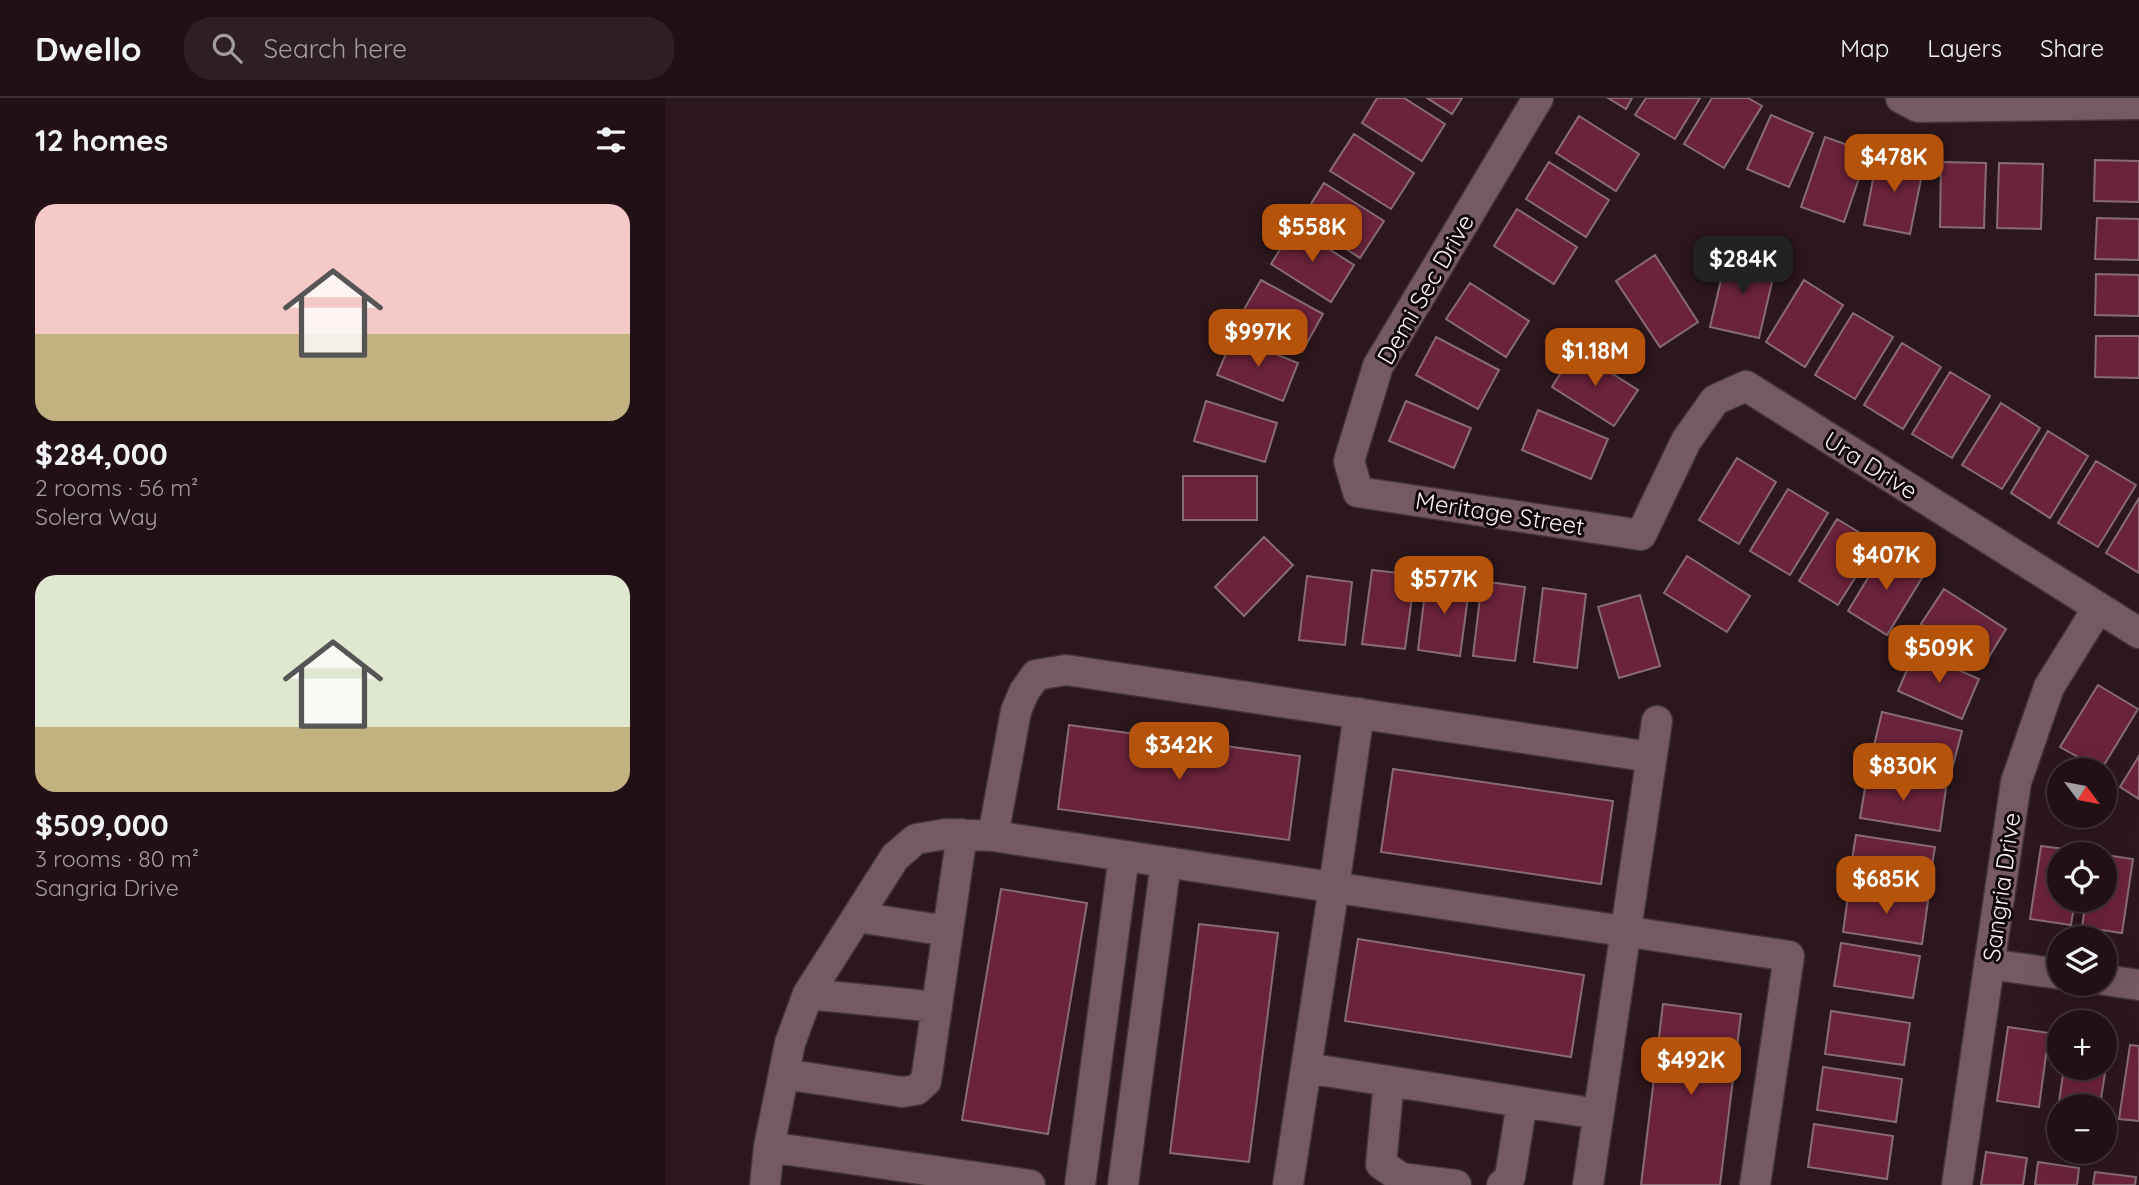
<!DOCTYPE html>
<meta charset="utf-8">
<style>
:root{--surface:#211116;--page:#2d1f23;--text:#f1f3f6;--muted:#a29da1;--line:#3e3135;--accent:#b45309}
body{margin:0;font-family:Quicksand,sans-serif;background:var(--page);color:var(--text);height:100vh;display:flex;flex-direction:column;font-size:26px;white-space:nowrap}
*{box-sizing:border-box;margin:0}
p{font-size:23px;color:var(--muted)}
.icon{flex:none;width:38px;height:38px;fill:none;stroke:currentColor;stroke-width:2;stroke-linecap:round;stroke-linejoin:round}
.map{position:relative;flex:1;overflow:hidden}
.panel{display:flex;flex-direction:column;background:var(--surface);width:665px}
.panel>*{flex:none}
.needle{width:46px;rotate:122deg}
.buttons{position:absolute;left:1382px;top:660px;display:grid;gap:14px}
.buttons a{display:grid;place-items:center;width:70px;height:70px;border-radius:50%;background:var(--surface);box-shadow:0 7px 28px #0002,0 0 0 2px var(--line);font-size:35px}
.price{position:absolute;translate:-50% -60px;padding:0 16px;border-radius:14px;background:var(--accent);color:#fff;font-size:23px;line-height:46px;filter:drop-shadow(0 2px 4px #0008)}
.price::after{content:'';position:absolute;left:50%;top:42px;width:21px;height:16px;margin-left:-10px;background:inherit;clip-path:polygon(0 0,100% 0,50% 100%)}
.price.on{background:#222;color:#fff}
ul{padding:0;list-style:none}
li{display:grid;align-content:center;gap:14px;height:371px;padding:0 35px}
li span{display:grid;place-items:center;height:217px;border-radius:21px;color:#555}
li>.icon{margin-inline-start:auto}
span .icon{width:126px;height:126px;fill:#fffc;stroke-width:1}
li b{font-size:30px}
h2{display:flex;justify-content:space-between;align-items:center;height:84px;padding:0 35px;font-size:30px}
header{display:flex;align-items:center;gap:42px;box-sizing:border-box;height:98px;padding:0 35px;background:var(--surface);border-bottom:2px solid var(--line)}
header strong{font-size:33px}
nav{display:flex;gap:38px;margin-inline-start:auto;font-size:24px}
.search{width:490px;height:63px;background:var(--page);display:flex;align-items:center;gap:18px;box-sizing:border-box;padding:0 24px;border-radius:28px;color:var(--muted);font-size:26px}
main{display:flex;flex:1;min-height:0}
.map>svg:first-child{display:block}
.building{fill:#6b233c;stroke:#886c73;stroke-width:2}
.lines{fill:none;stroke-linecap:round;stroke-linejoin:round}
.minor-casing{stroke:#433336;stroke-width:33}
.minor{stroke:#755a61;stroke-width:30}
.labels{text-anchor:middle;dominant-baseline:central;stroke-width:6;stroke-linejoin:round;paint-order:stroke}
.street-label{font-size:24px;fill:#fdf1f3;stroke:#0e0608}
</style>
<header>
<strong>Dwello</strong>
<div class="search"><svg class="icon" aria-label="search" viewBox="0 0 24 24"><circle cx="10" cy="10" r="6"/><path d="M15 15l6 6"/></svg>Search here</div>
<nav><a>Map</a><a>Layers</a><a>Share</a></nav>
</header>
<main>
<section class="panel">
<h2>12 homes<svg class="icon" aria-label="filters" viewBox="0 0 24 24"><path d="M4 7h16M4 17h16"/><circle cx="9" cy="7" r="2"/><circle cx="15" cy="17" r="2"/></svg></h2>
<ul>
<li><span style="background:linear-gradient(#f6c9c9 60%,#c2b280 0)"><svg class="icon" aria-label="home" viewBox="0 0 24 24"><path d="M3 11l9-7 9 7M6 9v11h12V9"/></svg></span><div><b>$284,000</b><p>2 rooms · 56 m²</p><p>Solera Way</p></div></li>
<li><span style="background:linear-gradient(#dfe7d0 70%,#c2b280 0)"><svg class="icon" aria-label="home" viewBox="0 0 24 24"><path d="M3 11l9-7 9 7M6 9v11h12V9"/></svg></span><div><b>$509,000</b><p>3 rooms · 80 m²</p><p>Sangria Drive</p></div></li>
</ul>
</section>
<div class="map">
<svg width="1474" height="1087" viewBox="0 0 1474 1087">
<rect width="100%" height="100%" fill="#2c171d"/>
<path class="building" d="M712,0H739L780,26L757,63L697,25Z
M762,0H797L787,16Z
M943,0H967L961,11Z
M981,0H1035L1010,41L970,17Z
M1047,0H1083L1097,8L1059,70L1019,46Z
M1106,17L1148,35L1124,89L1082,71Z
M914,18L974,56L951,93L891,55Z
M689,36L749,75L726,111L665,73Z
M1160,39L1203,54L1179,124L1136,109Z
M1213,56L1259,66L1245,136L1199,127Z
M1430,62L1474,63V104L1429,103Z
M884,64L944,102L921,139L861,101Z
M1276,64L1321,65L1319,130L1275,129Z
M1334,65L1378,66L1376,131L1332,130Z
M659,85L719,123L695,160L636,122Z
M852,111L912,149L889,186L829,148Z
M1432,120L1474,121V162L1430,161Z
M629,129L689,167L666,204L606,166Z
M1062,156L1111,167L1094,240L1045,229Z
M990,157L1033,224L995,249L951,183Z
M1431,176L1474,177V218L1430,217Z
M596,182L658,216L637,254L574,220Z
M1139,182L1178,207L1140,269L1101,244Z
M805,185L864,223L841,259L781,221Z
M1188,215L1228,239L1190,301L1150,277Z
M1431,238H1474V280L1430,279Z
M568,239L633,265L618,303L552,277Z
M771,239L834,272L813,311L751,277Z
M1237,245L1276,269L1238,331L1199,307Z
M910,252L973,292L949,328L887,289Z
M1285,274L1325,298L1287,360L1247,336Z
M541,303L612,325L600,364L529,343Z
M741,303L806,330L789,370L724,343Z
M1336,305L1375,330L1337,391L1297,367Z
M873,312L943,341L926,381L857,352Z
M1383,333L1423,358L1385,420L1346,395Z
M1072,360L1111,384L1074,446L1034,422Z
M1431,363L1471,387L1433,449L1393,425Z
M518,378H592V422H518Z
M1123,391L1163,415L1125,477L1085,453Z
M1474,400V475L1441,455Z
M1172,421L1212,445L1173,507L1134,483Z
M599,439L628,467L579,518L550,489Z
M1221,450L1260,475L1222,537L1183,513Z
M1022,458L1085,498L1062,534L999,495Z
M707,472L750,477L740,551L697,546Z
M642,478L687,484L680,547L634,542Z
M762,478L805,484L795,558L753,552Z
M817,483L860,489L850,563L808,558Z
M878,490L921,496L912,570L869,564Z
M1279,491L1341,531L1319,567L1256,526Z
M975,497L995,568L954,580L933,509Z
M1250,553L1314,581L1297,621L1233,593Z
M1433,587L1473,611L1436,672L1395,649Z
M1217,614L1297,633L1286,675L1207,656Z
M404,627L635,658L624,742L393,711Z
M1474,658V701L1455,689Z
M728,671L948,703L936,786L716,754Z
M1202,678L1281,690L1275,733L1195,720Z
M1191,737L1270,749L1263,792L1184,780Z
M1376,748L1417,753L1416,756H1395V802H1410L1406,827L1365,821Z
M1440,757L1468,761L1457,835L1417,829L1421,802H1440Z
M336,791L422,805L383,1036L297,1022Z
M1184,791L1263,803L1257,846L1178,834Z
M534,826L613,835L584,1064L505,1055Z
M693,841L919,877L906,959L680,923Z
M1176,845L1255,858L1248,900L1169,888Z
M998,906L1076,916L1055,1087H976Z
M1166,913L1245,925L1239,967L1160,956Z
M1343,929L1384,935L1374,1009L1332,1003Z
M1440,941L1445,942L1435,1008H1395V1010H1393L1399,970H1440Z
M1465,947L1474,948V1023L1454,1021Z
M1158,969L1237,981L1231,1024L1152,1012Z
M1149,1026L1228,1038L1222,1081L1143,1069Z
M1321,1054L1362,1060L1358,1087H1316Z
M1373,1064L1414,1070L1412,1087H1370Z
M1430,1074L1471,1079L1470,1087H1428Z"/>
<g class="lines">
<g class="minor-casing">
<path id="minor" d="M873,0L713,268L684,363L693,394L976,437L1021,343L1050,302L1081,288L1474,535
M1236,0L1253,9L1474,6
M328,738L351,613L359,594L371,577L401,572L986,659
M192,819L283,833
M1324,866L1395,876
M1440,882L1474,887
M143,896L272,909
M641,970L933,1016
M119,976L237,994L251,992L261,983L297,736
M724,983L716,1066L736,1080L791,1087
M104,1049L365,1087
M100,1087L104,1049L125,945L143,896L230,759L251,741L281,736L328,738L1124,858L1090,1087
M415,1087L459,758
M458,1087L501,764
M623,1087L669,789L694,615
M837,1087L845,1079L857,1004
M923,1087L992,623
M1292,1087L1351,684L1384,589L1433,510"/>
</g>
<use href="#minor" class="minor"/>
</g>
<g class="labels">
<g class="street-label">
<text transform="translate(760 191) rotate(-60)">Demi Sec Drive</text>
<text transform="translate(1206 367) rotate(32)">Ura Drive</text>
<text transform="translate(835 415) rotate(9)">Meritage Street</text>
<text transform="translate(1336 789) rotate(-82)">Sangria Drive</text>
</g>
</g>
</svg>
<div class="buttons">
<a><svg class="needle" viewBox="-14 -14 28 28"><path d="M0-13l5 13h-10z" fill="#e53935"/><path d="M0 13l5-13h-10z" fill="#a29da1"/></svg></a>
<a><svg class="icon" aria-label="locate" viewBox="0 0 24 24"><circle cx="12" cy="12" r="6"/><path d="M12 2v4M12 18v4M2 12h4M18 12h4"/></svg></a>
<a><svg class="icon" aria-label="layers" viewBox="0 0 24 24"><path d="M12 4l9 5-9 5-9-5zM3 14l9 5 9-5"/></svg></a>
<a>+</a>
<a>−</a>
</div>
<b class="price" style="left:1229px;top:96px">$478K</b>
<b class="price" style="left:647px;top:166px">$558K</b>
<b class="price on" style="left:1078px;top:198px">$284K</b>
<b class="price" style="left:593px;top:271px">$997K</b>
<b class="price" style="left:930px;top:290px">$1.18M</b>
<b class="price" style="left:1221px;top:494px">$407K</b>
<b class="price" style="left:779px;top:518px">$577K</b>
<b class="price" style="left:1274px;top:587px">$509K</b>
<b class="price" style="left:514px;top:684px">$342K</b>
<b class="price" style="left:1238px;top:705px">$830K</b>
<b class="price" style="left:1221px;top:818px">$685K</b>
<b class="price" style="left:1026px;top:999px">$492K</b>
</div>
</main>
